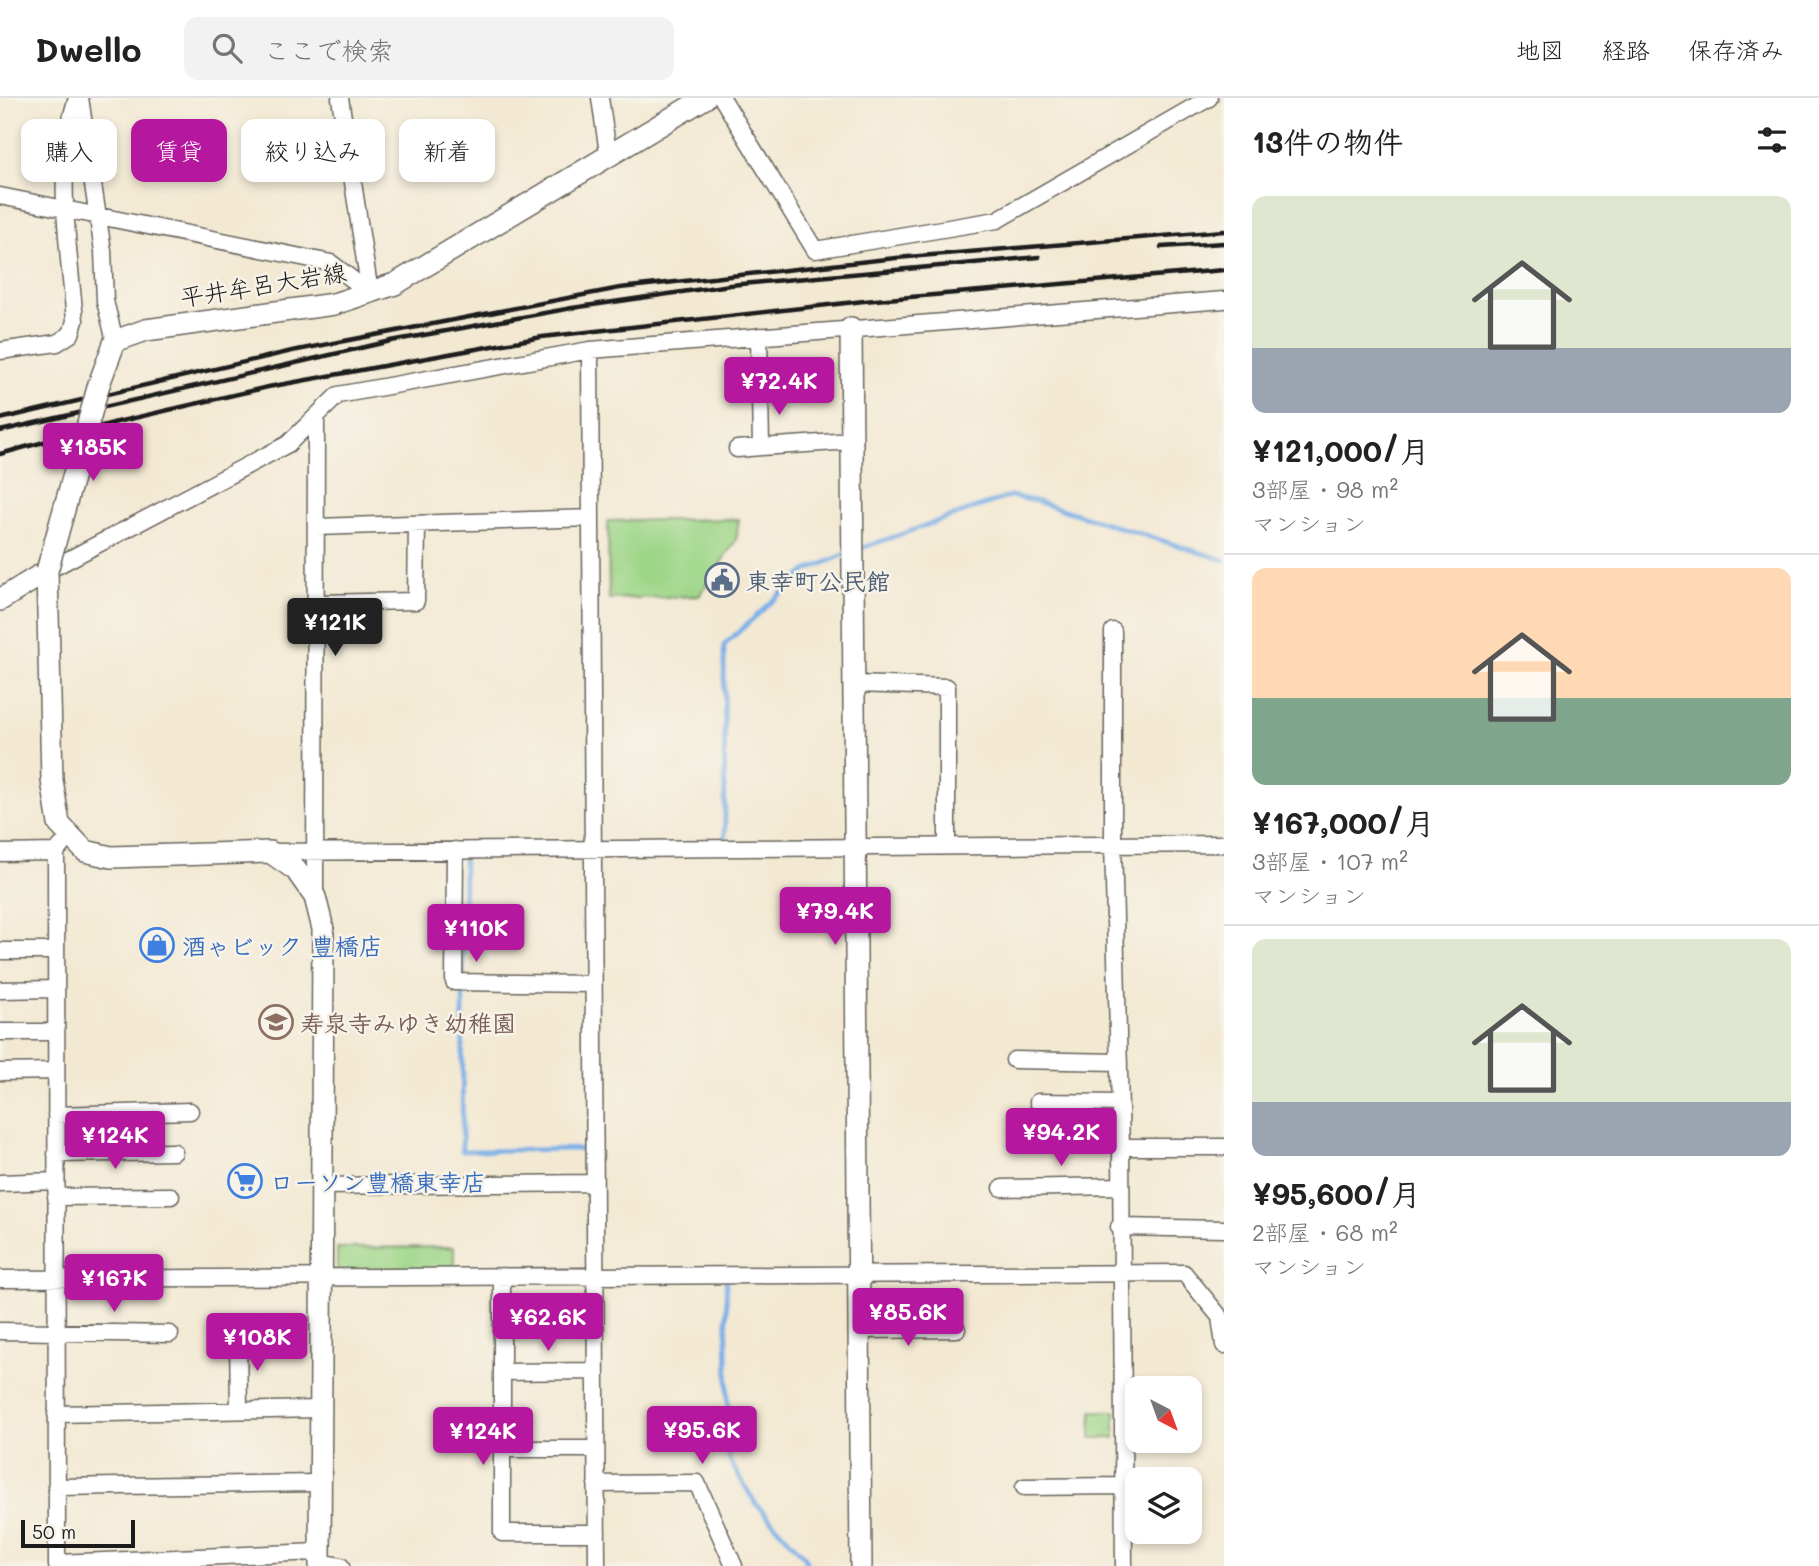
<!DOCTYPE html>
<html lang="ja">
<meta charset="utf-8">
<style>
:root{--surface:#fff;--page:#f2f2f2;--text:#222;--muted:#767676;--line:#e0e0e0;--accent:#b5179e}
body{margin:0;font-family:Mali,"Klee One",sans-serif;background:var(--page);color:var(--text);height:100vh;display:flex;flex-direction:column;font-size:26px;white-space:nowrap}
*{box-sizing:border-box;margin:0}
p{font-size:23px;color:var(--muted)}
.icon{flex:none;width:38px;height:38px;fill:none;stroke:currentColor;stroke-width:2;stroke-linecap:round;stroke-linejoin:round}
.map{position:relative;flex:1;overflow:hidden}
.panel{display:flex;flex-direction:column;background:var(--surface);width:595px}
.panel>*{flex:none}
.banner{position:absolute;left:21px;top:21px;width:665px;height:63px;display:flex;gap:14px}
.needle{width:46px;rotate:139deg}
.fabs{position:absolute;left:1125px;top:1278px;display:grid;gap:14px}
.fabs a{display:grid;place-items:center;width:77px;height:77px;border-radius:14px;background:var(--surface);box-shadow:0 4px 10px #0003;font-size:35px}
.scale{position:absolute;left:21px;bottom:18px;width:114px;box-sizing:border-box;padding-left:7px;border:4px solid #1c1c1c;border-top:0;font-size:19px;line-height:24px;white-space:nowrap;color:#1c1c1c;-webkit-text-stroke:5px #f7f3e8;paint-order:stroke}
.price{position:absolute;translate:-50% -60px;padding:0 16px;border-radius:7px;background:var(--accent);color:#fff;font-size:23px;line-height:46px;filter:drop-shadow(0 2px 4px #0008)}
.price::after{content:'';position:absolute;left:50%;top:42px;width:21px;height:16px;margin-left:-10px;background:inherit;clip-path:polygon(0 0,100% 0,50% 100%)}
.price.selected{background:#222;color:#fff}
ul{padding:0;list-style:none}
li{display:grid;align-content:center;gap:14px;height:371px;padding:0 28px}
li+li{border-top:2px solid var(--line)}
li span{display:grid;place-items:center;height:217px;border-radius:14px;color:#555}
li>.icon{margin-inline-start:auto}
span .icon{width:126px;height:126px;fill:#fffc;stroke-width:1}
li b{font-size:30px}
h2{display:flex;justify-content:space-between;align-items:center;height:84px;padding:0 28px;font-size:30px}
.chip{padding:0 24px;border-radius:14px;background:var(--surface);box-shadow:0 4px 10px #0003;font-size:24px;line-height:63px}
.chip.selected{background:var(--accent);color:#fff}
header{display:flex;align-items:center;gap:42px;box-sizing:border-box;height:98px;padding:0 35px;background:var(--surface);border-bottom:2px solid var(--line)}
header strong{font-size:33px}
nav{display:flex;gap:38px;margin-inline-start:auto;font-size:24px}
.search{width:490px;height:63px;background:var(--page);display:flex;align-items:center;gap:18px;box-sizing:border-box;padding:0 24px;border-radius:14px;color:var(--muted);font-size:26px}
main{display:flex;flex:1;min-height:0}
.map>svg:first-child{display:block}
.green{fill:#9ed688;stroke:#5d7952;stroke-width:2}
.lines{fill:none;stroke-linecap:round;stroke-linejoin:round}
.stream{stroke:#78aee7;stroke-width:4.5}
.street-casing{stroke:#67645c;stroke-width:19}
.secondary-casing{stroke:#67645c;stroke-width:24}
.street{stroke:#fff;stroke-width:16}
.secondary{stroke:#fff;stroke-width:21}
.rail{stroke:#1c1c1c;stroke-width:4.5}
.secondary-bridge-casing{stroke:#67645c;stroke-width:24;stroke-linecap:butt}
.secondary-bridge{stroke:#fff;stroke-width:21}
.labels{text-anchor:middle;dominant-baseline:central;stroke-width:5;stroke-linejoin:round;paint-order:stroke}
.street-label{font-size:24px;fill:#1c1c1c;stroke:#f7f3e8}
.service-label{font-size:24px;font-weight:bold;fill:#4e5e75;stroke:#f7f3e8;text-anchor:start}
.shop-label{font-size:24px;font-weight:bold;fill:#366cbe;stroke:#f7f3e8;text-anchor:start}
.education-label{font-size:24px;font-weight:bold;fill:#785e54;stroke:#f7f3e8;text-anchor:start}
</style>
<header>
<strong>Dwello</strong>
<div class="search"><svg class="icon" aria-label="search" viewBox="0 0 24 24"><circle cx="10" cy="10" r="6"/><path d="M15 15l6 6"/></svg>ここで検索</div>
<nav><a>地図</a><a>経路</a><a>保存済み</a></nav>
</header>
<main>
<div class="map">
<svg width="1224" height="1468" viewBox="0 0 1224 1468">
<rect width="100%" height="100%" fill="#f7f3e8"/>
<filter id="ink" filterUnits="userSpaceOnUse"><feTurbulence type="fractalNoise" baseFrequency=".0143" numOctaves="2"/><feDisplacementMap in="SourceGraphic" scale="14" xChannelSelector="R" yChannelSelector="G"/><feConvolveMatrix kernelMatrix="1 2 1 2 8 2 1 2 1" color-interpolation-filters="sRGB"/></filter>
<filter id="wash" filterUnits="userSpaceOnUse"><feTurbulence type="fractalNoise" baseFrequency=".00686" numOctaves="4" result="noise"/><feDisplacementMap in="SourceGraphic" scale="28" xChannelSelector="R" yChannelSelector="G"/><feGaussianBlur stdDeviation="1.57" result="paint"/><feColorMatrix in="noise" values="0 0 0 0 0 0 0 0 0 0 0 0 0 0 0 0 0 1.4 0 .05"/><feComposite in="paint" operator="in"/></filter>
<g filter="url(#wash)">
<rect width="100%" height="100%" fill="#f3e9d3"/>
<path class="green" d="M739,421L736,442L699,498L609,501L608,423Z
M454,1149V1172L337,1173V1150Z
M1092,1313H1115V1340H1091Z"/>
<g class="lines">
<path class="stream" d="M859,451L1010,398L1035,403L1224,462
M725,747L724,547L806,473L848,455
M464,763L462,1053L586,1051L587,1080
M726,1181L729,1362L756,1406L805,1459L808,1468"/>
</g>
</g>
<g filter="url(#ink)">
<g class="lines">
<g class="street-casing">
<path id="street" d="M80,0L103,153L105,203L115,243
M340,0L370,195
M600,0L608,55
M722,0L815,152L997,122L1209,0
M0,98L331,165L370,195
M759,238L761,349L852,343
M590,252L597,1468
M0,253L57,245L71,236L75,223C69,153 54,67 77,0
M737,351L761,349
M316,429L591,420
M47,473L288,346L338,297L590,252L1224,202
M317,505L416,503L417,426
M1113,533V745L1121,1049L1124,1468
M855,586L947,589V746
M455,752L454,884L593,886
M56,754L57,1468
M270,754L1224,746
M0,755L56,754L61,748
M315,799L316,320
M0,853H56
M0,892L56,891
M0,934H56
M1014,962L1119,964
M0,974L56,973
M1038,1004L1120,1005
M56,1017L190,1013
M1121,1049H1224
M56,1056L174,1054
M0,1085L56,1083
M320,1088L594,1085
M1002,1090L1120,1088
M56,1099L171,1098
M1119,1129L1224,1131
M502,1179V1435H597
M0,1181L1184,1175L1220,1219L1224,1247
M859,1232L957,1231
M0,1233L170,1236
M238,1237L239,1312
M502,1274L595,1273
M56,1316L320,1311
M502,1351H596
M596,1386L697,1385L734,1468
M56,1389L319,1385
M1024,1389L1123,1388
M320,1464L341,1468
M57,1465L319,1454"/>
</g>
<g class="secondary-casing">
<path id="secondary" d="M851,230L861,1468
M99,286L115,243L146,232L334,206L395,186L705,0
M47,473L52,682L59,726L85,753L111,759L270,754L296,772L315,799L323,831L320,1468
M0,502L47,473"/>
</g>
<use href="#street" class="street"/>
<use href="#secondary" class="secondary"/>
<path class="rail" d="M1161,149L1224,145
M0,321L292,253L620,190L896,160L1224,133
M0,333L391,243L572,210L730,187L1039,159
M0,356L117,324L268,289L542,239L864,203L1224,172"/>
<g class="secondary-bridge-casing">
<path id="secondary-bridge" d="M47,473L99,286"/>
</g>
<use href="#secondary-bridge" class="secondary-bridge"/>
</g>
</g>
<defs>
<g id="civic-ring" transform="scale(1.75)"><circle r="9.5" fill="#f7f3e8" stroke="#5c6f8a" stroke-width="1.5"/><path d="M-.6-6.5H3V-4.5H.6V-3L4-1V1h2V6H-6V1h2V-1L-.6-3ZM-1.2 2.5V6h2.4V2.5Z" fill="#5c6f8a"/></g>
<g id="shop-ring" transform="scale(1.75)"><circle r="9.5" fill="#f7f3e8" stroke="#3f7fe0" stroke-width="1.5"/><path d="M-5-2.5h2.3a2.7 3.5 0 0 1 5.4 0H5L5.5 6h-11ZM-1.5-2.5h3a1.5 2.3 0 0 0-3 0Z" fill="#3f7fe0"/></g>
<g id="school-ring" transform="scale(1.75)"><circle r="9.5" fill="#f7f3e8" stroke="#8d6e63" stroke-width="1.5"/><path d="M0-5L7-2L0 1L-7-2ZM-4 1L0 2.5L4 1V4Q0 6-4 4Z" fill="#8d6e63"/></g>
<g id="supermarket-ring" transform="scale(1.75)"><circle r="9.5" fill="#f7f3e8" stroke="#3f7fe0" stroke-width="1.5"/><path d="M-6-5.5h2.5l.6 2H6L4.5 2H-2.5L-4.4-4H-6ZM-1.5 3.2a1.3 1.3 0 1 0 .1 0ZM3 3.2a1.3 1.3 0 1 0 .1 0Z" fill="#3f7fe0"/></g>
</defs>
<g fill-rule="evenodd">
<use href="#civic-ring" x="722" y="482"/>
<use href="#shop-ring" x="157" y="847"/>
<use href="#school-ring" x="276" y="924"/>
<use href="#supermarket-ring" x="245" y="1083"/>
</g>
<g class="labels">
<g class="street-label">
<text transform="translate(263 186) rotate(-9)">平井牟呂大岩線</text>
</g>
<g class="service-label">
<text x="746" y="482">東幸町公民館</text>
</g>
<g class="shop-label">
<text x="182" y="847">酒ゃビック 豊橋店</text>
<text x="270" y="1083">ローソン豊橋東幸店</text>
</g>
<g class="education-label">
<text x="300" y="924">寿泉寺みゆき幼稚園</text>
</g>
</g>
</svg>
<div class="fabs">
<a><svg class="needle" viewBox="-14 -14 28 28"><path d="M0-13l5 13h-10z" fill="#e53935"/><path d="M0 13l5-13h-10z" fill="#767676"/></svg></a>
<a><svg class="icon" aria-label="layers" viewBox="0 0 24 24"><path d="M12 4l9 5-9 5-9-5zM3 14l9 5 9-5"/></svg></a>
</div>
<div class="scale">50 m</div>
<b class="price" style="left:779px;top:319px">¥72.4K</b>
<b class="price" style="left:93px;top:385px">¥185K</b>
<b class="price selected" style="left:335px;top:560px">¥121K</b>
<b class="price" style="left:835px;top:849px">¥79.4K</b>
<b class="price" style="left:476px;top:866px">¥110K</b>
<b class="price" style="left:1061px;top:1070px">¥94.2K</b>
<b class="price" style="left:115px;top:1073px">¥124K</b>
<b class="price" style="left:114px;top:1216px">¥167K</b>
<b class="price" style="left:908px;top:1250px">¥85.6K</b>
<b class="price" style="left:548px;top:1255px">¥62.6K</b>
<b class="price" style="left:257px;top:1275px">¥108K</b>
<b class="price" style="left:702px;top:1368px">¥95.6K</b>
<b class="price" style="left:483px;top:1369px">¥124K</b>
<div class="banner">
<a class="chip">購入</a>
<a class="chip selected">賃貸</a>
<a class="chip">絞り込み</a>
<a class="chip">新着</a>
</div>
</div>
<section class="panel">
<h2>13件の物件<svg class="icon" aria-label="filters" viewBox="0 0 24 24"><path d="M4 7h16M4 17h16"/><circle cx="9" cy="7" r="2"/><circle cx="15" cy="17" r="2"/></svg></h2>
<ul>
<li><span style="background:linear-gradient(#dfe7d0 70%,#9aa5b1 0)"><svg class="icon" aria-label="home" viewBox="0 0 24 24"><path d="M3 11l9-7 9 7M6 9v11h12V9"/></svg></span><div><b>¥121,000/月</b><p>3部屋 · 98 m²</p><p>マンション</p></div></li>
<li><span style="background:linear-gradient(#ffd9b3 60%,#7fa58c 0)"><svg class="icon" aria-label="home" viewBox="0 0 24 24"><path d="M3 11l9-7 9 7M6 9v11h12V9"/></svg></span><div><b>¥167,000/月</b><p>3部屋 · 107 m²</p><p>マンション</p></div></li>
<li><span style="background:linear-gradient(#dfe7d0 75%,#9aa5b1 0)"><svg class="icon" aria-label="home" viewBox="0 0 24 24"><path d="M3 11l9-7 9 7M6 9v11h12V9"/></svg></span><div><b>¥95,600/月</b><p>2部屋 · 68 m²</p><p>マンション</p></div></li>
</ul>
</section>
</main>
